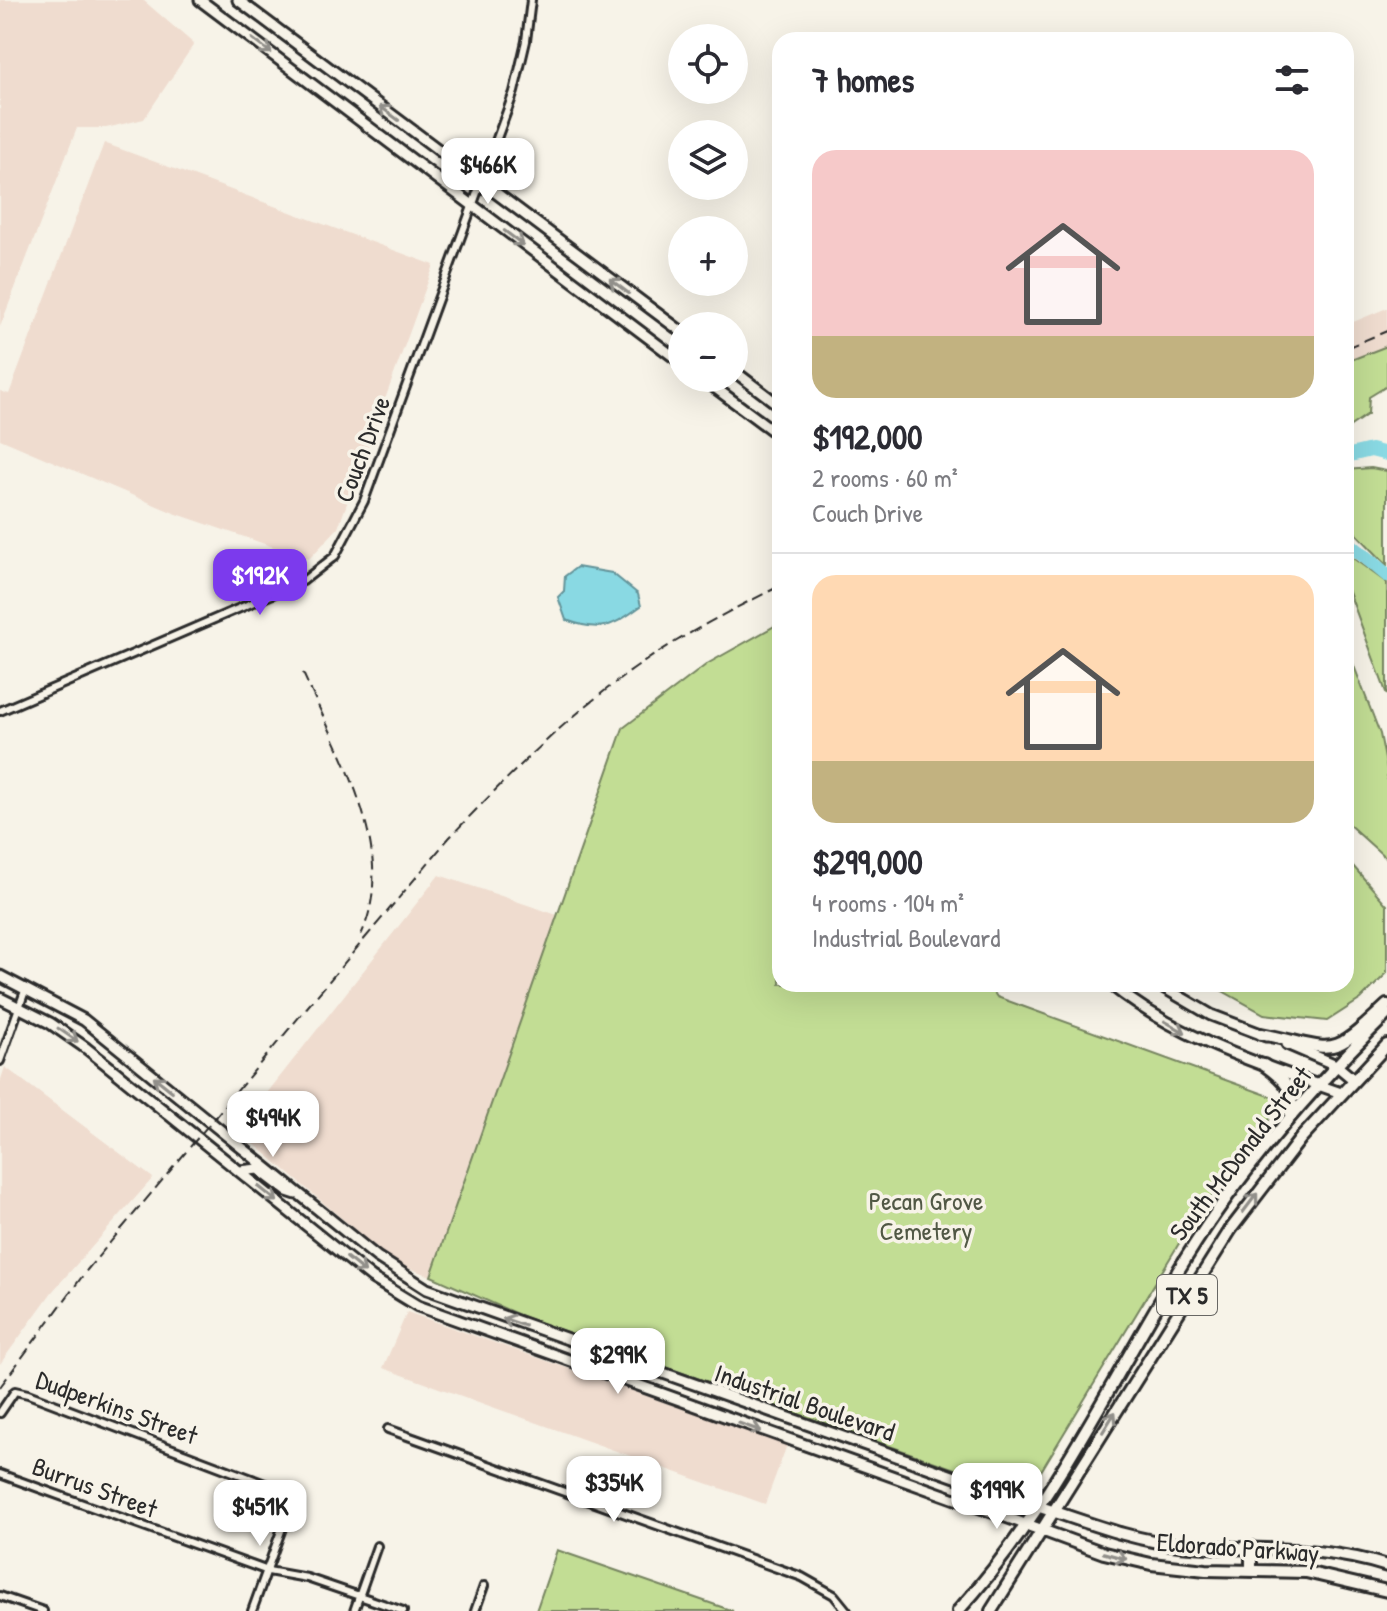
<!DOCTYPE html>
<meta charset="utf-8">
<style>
:root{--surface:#fff;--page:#f2f2f3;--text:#2b2b33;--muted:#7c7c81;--line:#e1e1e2;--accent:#7c3aed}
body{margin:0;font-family:"Patrick Hand",sans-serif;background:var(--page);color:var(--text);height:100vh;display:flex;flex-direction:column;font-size:30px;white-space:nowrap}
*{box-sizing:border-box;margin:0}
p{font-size:26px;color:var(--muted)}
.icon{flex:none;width:44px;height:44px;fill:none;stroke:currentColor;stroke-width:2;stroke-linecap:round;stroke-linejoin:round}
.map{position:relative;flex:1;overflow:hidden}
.details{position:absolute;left:772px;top:32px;width:582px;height:960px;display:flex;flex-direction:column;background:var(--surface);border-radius:24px;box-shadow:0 8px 32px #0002}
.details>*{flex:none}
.tools{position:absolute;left:668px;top:24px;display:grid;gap:16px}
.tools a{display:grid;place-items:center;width:80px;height:80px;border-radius:50%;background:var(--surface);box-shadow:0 8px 32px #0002;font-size:40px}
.price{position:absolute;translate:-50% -68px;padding:0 18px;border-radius:16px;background:#fff;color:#222;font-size:26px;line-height:52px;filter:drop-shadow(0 2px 4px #0008)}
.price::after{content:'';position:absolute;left:50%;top:48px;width:24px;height:18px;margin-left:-12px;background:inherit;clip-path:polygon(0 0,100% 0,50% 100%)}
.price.active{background:var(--accent);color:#fff}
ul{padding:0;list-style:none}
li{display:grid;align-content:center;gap:16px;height:424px;padding:0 40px}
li+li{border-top:2px solid var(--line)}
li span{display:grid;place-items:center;height:248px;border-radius:24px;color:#555}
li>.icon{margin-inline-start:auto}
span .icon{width:144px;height:144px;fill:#fffc;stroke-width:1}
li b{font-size:34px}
h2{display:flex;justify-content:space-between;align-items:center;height:96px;padding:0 40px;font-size:34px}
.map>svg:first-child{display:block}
.built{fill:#efdccf}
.green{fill:#c2dd94;stroke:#768460;stroke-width:2}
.water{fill:#89d9e3;stroke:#639399;stroke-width:2}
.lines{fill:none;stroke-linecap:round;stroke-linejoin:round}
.river{stroke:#89d9e3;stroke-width:14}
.minor-casing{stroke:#2b2b2b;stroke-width:12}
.secondary-casing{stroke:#2b2b2b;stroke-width:15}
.primary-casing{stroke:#2b2b2b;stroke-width:16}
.minor{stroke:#f7f3e8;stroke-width:6}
.secondary{stroke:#f7f3e8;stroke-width:9}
.primary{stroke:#f7f3e8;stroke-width:10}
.rail{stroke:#2b2b2b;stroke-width:2;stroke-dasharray:12 6;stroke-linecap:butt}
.oneway{stroke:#918f8a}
.labels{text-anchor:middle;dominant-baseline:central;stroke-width:7;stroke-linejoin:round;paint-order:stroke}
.shield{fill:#f7f3e8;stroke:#686764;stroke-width:2}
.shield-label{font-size:24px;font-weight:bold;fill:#2b2b2b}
.street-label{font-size:26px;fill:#2b2b2b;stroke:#f7f3e8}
.park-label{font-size:26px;fill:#515845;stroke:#f7f3e8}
</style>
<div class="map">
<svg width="1387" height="1611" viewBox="0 0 1387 1611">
<rect width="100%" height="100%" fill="#f7f3e8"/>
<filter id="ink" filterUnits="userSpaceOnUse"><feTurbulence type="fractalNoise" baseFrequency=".0125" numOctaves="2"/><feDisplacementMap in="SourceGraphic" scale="16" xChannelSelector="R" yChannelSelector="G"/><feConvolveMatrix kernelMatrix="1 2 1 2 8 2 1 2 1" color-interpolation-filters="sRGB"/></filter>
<g filter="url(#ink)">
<path class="built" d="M0,0H143L194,44L144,119L106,128H77L0,327Z
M104,143L434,265L338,528L309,559L174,513L0,439V391L9,394Z
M1387,308V358L1346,376V325Z
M439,875L557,915L431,1276L394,1263L238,1130Z
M5,1067L153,1178L52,1292L0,1364V1082Z
M407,1312L787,1445L765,1504L383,1368Z"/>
<path class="green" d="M1387,346V386L1369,397L1368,414L1346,429V362Z
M1371,468L1387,471V565L1346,523V470Z
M1346,553L1387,583V695L1346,584Z
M780,623V984H988L997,997L1275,1098L1276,1104L1264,1132L1198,1212L1032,1486H1003L524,1317L431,1276L623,728L707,664Z
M1346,645L1380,734L1387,769V859L1346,822Z
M1346,858L1387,905V973L1361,999L1327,1021L1264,1014L1210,984H1346Z
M557,1550L733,1611H536Z"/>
<path class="water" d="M577,567L612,573L638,594L641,606C612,627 601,633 566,620L558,597L564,591L565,576Z"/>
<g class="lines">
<path class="river" d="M1346,456L1371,450L1387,454
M1346,541L1387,575"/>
<g class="minor-casing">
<path id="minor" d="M0,711L303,581L335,556L364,501L514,92L526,41L531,0
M0,1061L26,988
M0,1413L15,1391L28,1394L294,1495L252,1611
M388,1429L802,1577L834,1595L847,1611
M0,1474L268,1571L307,1578L403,1611
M0,1596L43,1611
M354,1611L377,1546
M475,1611L484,1586"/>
</g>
<g class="secondary-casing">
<path id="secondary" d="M200,0L682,363
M238,0L682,332
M734,371L780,406
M702,378L780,436
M0,976L84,1020L377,1257L427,1289L1037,1506
M1110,984C1178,1039 1260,1064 1341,1093
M1158,984L1211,1015L1266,1036
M0,998L50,1023L86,1048L372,1278L418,1306L1025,1524
M1287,1044L1336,1065L1354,1080
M240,1171L258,1169L287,1191L296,1194"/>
</g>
<g class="primary-casing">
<path id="primary" d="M1261,1034C1338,1049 1326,1062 1387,1005
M1264,1065C1285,1080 1296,1090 1290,1117
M1037,1506C1084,1521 1130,1540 1179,1545C1252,1552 1315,1543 1387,1566
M1025,1524L1104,1553L1151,1564L1206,1570L1306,1572L1387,1591
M1251,1547V1570
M958,1611C1052,1508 1113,1376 1186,1258C1241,1169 1312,1088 1387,1014
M991,1611L1231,1229L1301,1138L1387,1045"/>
</g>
<use href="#minor" class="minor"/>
<use href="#secondary" class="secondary"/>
<use href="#primary" class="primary"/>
<path class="rail" d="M1346,348L1387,331
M303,673C337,750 400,851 361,935
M0,1387L87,1270L449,838C508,776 570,713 641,664C684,634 733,609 780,586"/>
</g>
<defs><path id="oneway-shaft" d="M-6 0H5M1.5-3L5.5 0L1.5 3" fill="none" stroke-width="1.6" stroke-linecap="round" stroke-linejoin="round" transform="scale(2)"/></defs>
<g class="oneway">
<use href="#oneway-shaft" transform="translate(262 46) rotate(37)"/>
<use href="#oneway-shaft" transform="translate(389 113) rotate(-143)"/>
<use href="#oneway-shaft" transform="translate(514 238) rotate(37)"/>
<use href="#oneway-shaft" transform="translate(619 286) rotate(-143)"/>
<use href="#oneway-shaft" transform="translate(1175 1027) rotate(29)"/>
<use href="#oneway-shaft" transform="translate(68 1035) rotate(34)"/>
<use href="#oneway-shaft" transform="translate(163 1084) rotate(-141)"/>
<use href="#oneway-shaft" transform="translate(268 1194) rotate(39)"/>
<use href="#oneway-shaft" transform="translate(1250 1203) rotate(-53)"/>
<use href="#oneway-shaft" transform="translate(356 1265) rotate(39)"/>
<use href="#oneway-shaft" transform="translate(514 1322) rotate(-161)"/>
<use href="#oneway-shaft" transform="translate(1109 1422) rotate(-58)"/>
<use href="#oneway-shaft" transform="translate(750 1427) rotate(20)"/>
<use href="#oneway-shaft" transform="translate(1115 1556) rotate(15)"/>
</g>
</g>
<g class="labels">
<rect class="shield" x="1157" y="1275" width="60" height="40" rx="6"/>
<g class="shield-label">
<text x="1187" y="1295">TX 5</text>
</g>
<g class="street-label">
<text transform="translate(362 449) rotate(-69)">Couch Drive</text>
<text transform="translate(1240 1153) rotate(-52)">South McDonald Street</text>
<text transform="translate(805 1402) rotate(19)">Industrial Boulevard</text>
<text transform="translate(117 1407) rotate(20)">Dudperkins Street</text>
<text transform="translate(95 1487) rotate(20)">Burrus Street</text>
<text transform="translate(1238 1547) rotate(4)">Eldorado Parkway</text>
</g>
<g class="park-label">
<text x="926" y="1200">Pecan Grove<tspan x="926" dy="30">Cemetery</tspan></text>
</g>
</g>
</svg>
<div class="tools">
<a><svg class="icon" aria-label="locate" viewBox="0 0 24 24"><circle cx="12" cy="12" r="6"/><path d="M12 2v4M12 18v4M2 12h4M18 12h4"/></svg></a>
<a><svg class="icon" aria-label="layers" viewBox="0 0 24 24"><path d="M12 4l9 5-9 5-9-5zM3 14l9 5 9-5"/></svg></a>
<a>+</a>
<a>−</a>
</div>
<b class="price" style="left:488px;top:206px">$466K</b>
<b class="price active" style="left:260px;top:617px">$192K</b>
<b class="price" style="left:273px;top:1159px">$494K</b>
<b class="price" style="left:618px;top:1396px">$299K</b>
<b class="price" style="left:614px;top:1524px">$354K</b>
<b class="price" style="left:997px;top:1531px">$199K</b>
<b class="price" style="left:260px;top:1548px">$451K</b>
<section class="details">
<h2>7 homes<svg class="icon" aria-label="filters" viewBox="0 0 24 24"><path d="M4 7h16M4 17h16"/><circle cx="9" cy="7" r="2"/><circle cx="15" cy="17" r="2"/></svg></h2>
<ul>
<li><span style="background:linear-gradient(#f6c9c9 75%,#c2b280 0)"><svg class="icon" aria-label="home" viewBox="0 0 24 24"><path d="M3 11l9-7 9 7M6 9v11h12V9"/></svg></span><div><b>$192,000</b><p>2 rooms · 60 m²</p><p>Couch Drive</p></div></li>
<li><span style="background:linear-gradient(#ffd9b3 75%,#c2b280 0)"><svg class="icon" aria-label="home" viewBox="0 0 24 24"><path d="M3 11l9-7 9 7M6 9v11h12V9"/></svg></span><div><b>$299,000</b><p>4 rooms · 104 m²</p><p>Industrial Boulevard</p></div></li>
</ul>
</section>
</div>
